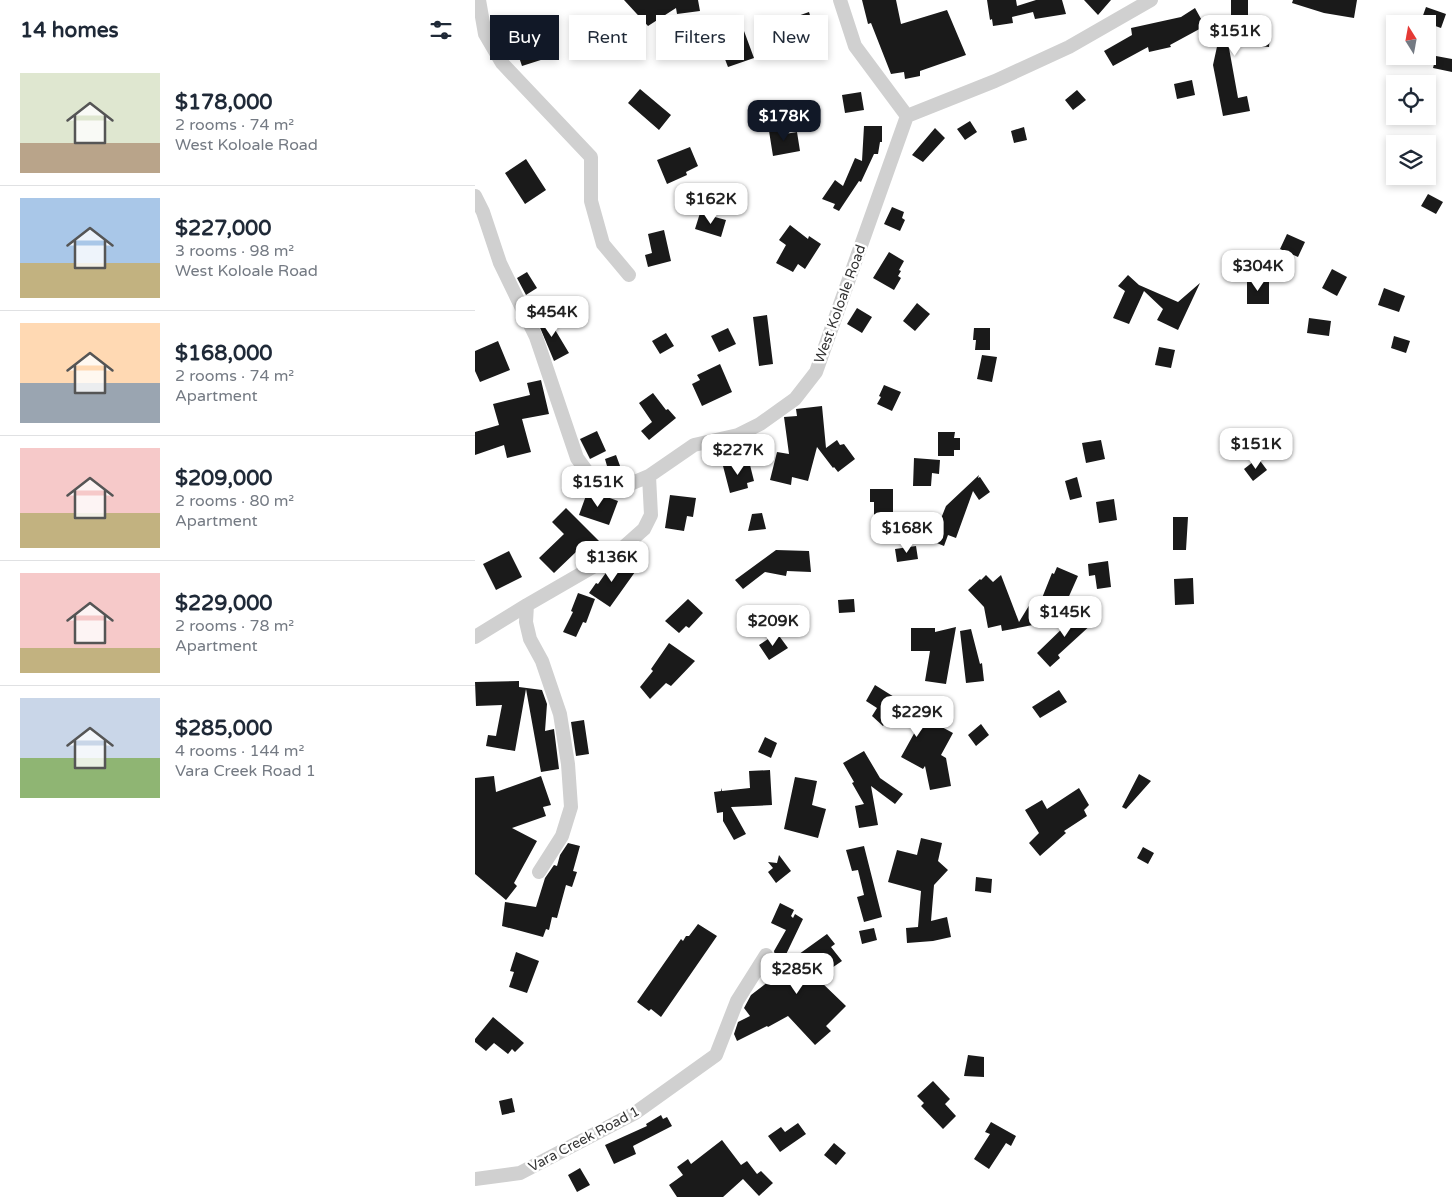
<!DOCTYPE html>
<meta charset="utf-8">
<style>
:root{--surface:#fff;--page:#f2f2f3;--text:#1f2937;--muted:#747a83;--line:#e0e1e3;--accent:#111827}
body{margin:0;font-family:"Varela Round",sans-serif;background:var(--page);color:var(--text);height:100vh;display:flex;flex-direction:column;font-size:19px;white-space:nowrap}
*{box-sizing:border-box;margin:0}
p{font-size:16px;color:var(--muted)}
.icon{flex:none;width:28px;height:28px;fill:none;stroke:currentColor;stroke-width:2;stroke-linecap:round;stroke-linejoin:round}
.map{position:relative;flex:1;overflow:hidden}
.drawer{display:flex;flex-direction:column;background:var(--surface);width:475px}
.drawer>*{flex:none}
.guide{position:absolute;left:15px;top:15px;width:475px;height:45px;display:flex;gap:10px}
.needle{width:32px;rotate:349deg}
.fabs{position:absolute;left:911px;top:15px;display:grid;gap:10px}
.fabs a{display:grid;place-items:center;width:50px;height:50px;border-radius:0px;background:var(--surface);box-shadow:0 2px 8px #0003;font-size:25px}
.price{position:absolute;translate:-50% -42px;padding:0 11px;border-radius:10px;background:#fff;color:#222;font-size:16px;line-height:32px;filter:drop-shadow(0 1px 2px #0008)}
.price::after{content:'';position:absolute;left:50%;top:30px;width:15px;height:11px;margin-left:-8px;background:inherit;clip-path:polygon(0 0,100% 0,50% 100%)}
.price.active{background:var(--accent);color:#fff}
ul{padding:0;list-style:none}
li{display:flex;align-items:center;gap:15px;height:125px;padding:0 20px}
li+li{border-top:1px solid var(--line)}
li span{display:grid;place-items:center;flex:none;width:140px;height:100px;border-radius:0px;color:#555}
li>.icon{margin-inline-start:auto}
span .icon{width:60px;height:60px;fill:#fffc;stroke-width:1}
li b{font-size:21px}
h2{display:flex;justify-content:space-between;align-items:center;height:60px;padding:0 20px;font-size:21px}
.chip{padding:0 18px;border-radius:0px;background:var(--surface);box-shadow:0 2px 8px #0003;font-size:18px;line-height:45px}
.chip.active{background:var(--accent);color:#fff}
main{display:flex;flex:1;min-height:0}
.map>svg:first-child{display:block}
.building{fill:#1a1a1a}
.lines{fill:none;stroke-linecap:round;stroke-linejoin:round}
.street{stroke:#d0d0d0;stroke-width:14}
.labels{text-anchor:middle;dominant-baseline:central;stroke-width:5;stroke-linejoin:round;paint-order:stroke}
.street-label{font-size:14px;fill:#333;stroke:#fff}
</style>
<main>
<section class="drawer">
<h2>14 homes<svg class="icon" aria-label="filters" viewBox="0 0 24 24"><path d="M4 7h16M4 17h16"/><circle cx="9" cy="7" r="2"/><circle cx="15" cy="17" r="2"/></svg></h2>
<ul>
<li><span style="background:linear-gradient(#dfe7d0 70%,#b9a48a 0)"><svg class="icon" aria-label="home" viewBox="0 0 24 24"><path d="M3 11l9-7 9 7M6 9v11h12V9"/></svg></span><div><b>$178,000</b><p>2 rooms · 74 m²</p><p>West Koloale Road</p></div></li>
<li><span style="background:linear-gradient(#a9c7e8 65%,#c2b280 0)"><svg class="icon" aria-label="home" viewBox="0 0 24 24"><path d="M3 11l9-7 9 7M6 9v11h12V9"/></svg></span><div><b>$227,000</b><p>3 rooms · 98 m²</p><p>West Koloale Road</p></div></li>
<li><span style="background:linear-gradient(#ffd9b3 60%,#9aa5b1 0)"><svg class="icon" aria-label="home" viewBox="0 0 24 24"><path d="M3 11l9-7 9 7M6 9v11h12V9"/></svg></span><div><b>$168,000</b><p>2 rooms · 74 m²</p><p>Apartment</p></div></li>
<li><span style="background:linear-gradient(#f6c9c9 65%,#c2b280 0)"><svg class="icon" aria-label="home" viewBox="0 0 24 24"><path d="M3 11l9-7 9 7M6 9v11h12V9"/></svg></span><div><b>$209,000</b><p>2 rooms · 80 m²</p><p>Apartment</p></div></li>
<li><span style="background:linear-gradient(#f6c9c9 75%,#c2b280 0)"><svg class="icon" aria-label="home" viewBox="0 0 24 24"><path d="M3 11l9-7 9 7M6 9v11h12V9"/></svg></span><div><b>$229,000</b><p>2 rooms · 78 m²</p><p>Apartment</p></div></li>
<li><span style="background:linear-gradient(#c9d6e8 60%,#8fb573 0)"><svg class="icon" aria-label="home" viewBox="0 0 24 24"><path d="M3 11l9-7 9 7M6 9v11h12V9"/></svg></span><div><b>$285,000</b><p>4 rooms · 144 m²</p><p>Vara Creek Road 1</p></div></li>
</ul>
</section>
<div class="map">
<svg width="977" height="1197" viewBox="0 0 977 1197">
<rect width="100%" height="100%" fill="#fff"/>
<path class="building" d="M149,0H223L225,11L202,14L201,8L173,26Z
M387,0H421L426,24L472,10L491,55L445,71V76L430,79L429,72L416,74L396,23L393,24Z
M512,0H541L542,6L561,0H587L591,14L560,19L558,12L537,17L538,23L518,26L517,19L515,20Z
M609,0H636L623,15Z
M756,0H773V31L795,33L794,47L763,44L762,49L754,48L763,98L772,96L775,111L748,116L738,65L748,19L751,34H756Z
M818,0H882L879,18L849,13L817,3Z
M951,7L971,14L966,28L946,21Z
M720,8L730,26L695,45L696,47L674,52L673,47L638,66L629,51L657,35L656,28L706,17Z
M334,12L340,31L330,34L334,44L309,51L300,24Z
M59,17L72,58L47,66L33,25Z
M258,25L261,33L269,31L279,58L253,67L239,31Z
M961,56L977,59V72L958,68Z
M717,80L720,95L702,99L699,84Z
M165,89L196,115L184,130L153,103Z
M602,90L611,100L598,110L590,100Z
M386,92L389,110L370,113L367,95Z
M495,121L502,132L490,140L482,129Z
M389,126H407V142H405L403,154H399L386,182L384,181L364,211L358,208L360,204L347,199L360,180L368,186L380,158L387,161Z
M549,127L552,140L539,143L536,131Z
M460,128L470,138L448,162L437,155Z
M309,129L310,134L322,132L325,151L298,156L294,131Z
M215,147L223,166L211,172L212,175L192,184L182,160Z
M51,159L71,190L50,204L30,173Z
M953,194L968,202L961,214L946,206Z
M417,207L429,212L427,218L430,220L425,231L409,224Z
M225,213L251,220L246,237L220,229Z
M315,225L333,239L334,236L346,244L330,269L323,264L318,272L301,263L311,245L304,240Z
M189,230L196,261L173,267L170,255L177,253L173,234Z
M812,234L830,242L823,257L805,249Z
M414,252L429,261L424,270L426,271L423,276L426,278L419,290L398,278Z
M857,269L872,277L862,296L847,288Z
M52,272L62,288L51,295L42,278Z
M653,275L664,285L703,302L725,283L703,330L682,320L688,309L669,291L654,324L638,318L650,291L643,286Z
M772,280H794V304H772Z
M909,288L930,296L924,312L903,305Z
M442,303L455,314L440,331L428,321Z
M382,308L397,317L387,333L372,324Z
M70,313L94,353L79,361L61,318Z
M292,315L298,364L284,366L278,317Z
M834,318L856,321L854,336L832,333Z
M253,328L261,344L244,352L236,336Z
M499,328H515V350H500L501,340H498Z
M191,333L199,346L185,354L177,341Z
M919,336L935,341L931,353L916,348Z
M23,341L35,370L5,382L0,371V351Z
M684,347L700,350L696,368L680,365Z
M507,355L522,357L517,382L502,379Z
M245,364L257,392L227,406L217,384L225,380L222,375Z
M66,380L74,414L47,419L56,452L32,458L29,445L0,455V432L24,425L18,404L55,395L52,383Z
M409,385L426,392L417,411L402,404L406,397L404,396Z
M178,393L191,410L193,409L201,418L174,440L166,431L177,422L164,403Z
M347,406L351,448L362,440L365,445L369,444L380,459L363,472L359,467L358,468L342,447L333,481L317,477L316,485L295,480L302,452L314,454L309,417L322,416L321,409Z
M122,431L131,451L115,459L105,439Z
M463,432H480L479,438H485V450H479V456H463Z
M626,440L630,459L611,463L607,443Z
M141,455L148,474L146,475L134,473L130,459Z
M439,458L465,460L464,474L457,473L456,486H438Z
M783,458L792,470L778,481L769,469Z
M265,461V463L274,461L279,481L272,483L273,488L255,493L248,466Z
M504,475L503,478L505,477L515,492L504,500L498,491L481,538L473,535L469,546L457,541L471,506Z
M602,477L607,497L595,500L590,481Z
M395,489H418V516H399V502H395Z
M113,490L143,501L134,525L104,515Z
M195,495L221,498L218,517L212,516L209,531L190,528Z
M639,499L642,520L624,523L621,502Z
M91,508L127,544L111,560L102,551L79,573L64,558L89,534L77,522Z
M287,513L291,529L273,531L277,514Z
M698,517H713L711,550H698Z
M441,546L443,559L422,562L420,549Z
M301,550L334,551L336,572L312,571L311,576L290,572L268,589L260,580Z
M34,551L47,577L21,590L8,564Z
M145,561L160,572L135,607L114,593L121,583L123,584L135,567Z
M633,561L636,587L622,589L620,575L614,576L613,564Z
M582,567L603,576L591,603L579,597L563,621V624L527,631L526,625L513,628L509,607L493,590L505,579L506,580L511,575L518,582L526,575L544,622L558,599L565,603L577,573L579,574Z
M718,578L719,604L700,605L699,579Z
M103,593L120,599L111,623L108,622L101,637L88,632L98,612L96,611Z
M213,599L228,613L214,628L211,626L204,633L190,621Z
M379,599L380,612L364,613L363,600Z
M607,609L618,623L583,655L585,658L575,667L562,653L596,620L595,619Z
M481,627L471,684L450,681L455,651H436V628H460V632Z
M496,629L505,664L507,663L509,681L491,683L485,631Z
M302,633L313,648L294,660L284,645Z
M194,643L220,661L196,686L191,683L175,699L165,687L178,671L176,669Z
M44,681V687L67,690L72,704L70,731L79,729L84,769L66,772L51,689L40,751L11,746L13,735L21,736L27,705L1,706L0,682Z
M400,685L424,700L422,703L478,733L466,755L471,758L476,786L455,790L450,766L448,769L426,757L441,730L417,715L408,726L397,716L402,708L391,701Z
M584,690L592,702L565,718L557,707Z
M109,720L114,754L101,756L96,722Z
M506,724L514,735L501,746L493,735Z
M290,737L302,743L296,758L283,752Z
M389,751L405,778L428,794L420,804L396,786L403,825L384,828L380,806L389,804L377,783L379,782L368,763Z
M295,770L297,805L256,807L271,834L259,840L248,821V812L242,813L239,792L246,791V788L247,791L275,788L274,771Z
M664,774L676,781L651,809L647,807Z
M19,776L21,792L66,776L76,805L68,807L71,816L37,828L62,841L39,883L42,886L31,900L0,874V778Z
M320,777L342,781L337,805L351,809L343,838L309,829Z
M604,788L614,805L609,810L612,816L589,831L591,833L565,856L554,843L564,833L550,810L567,800L572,809Z
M446,838L467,843L463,861L473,870L459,885L456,921L472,917L476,937L458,941L432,943L431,928L443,927L446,891L413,882L422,850L442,855Z
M93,843L105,846L98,871L102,872L97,887L91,885L82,918L77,917L74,930L71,929L68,937L27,926L30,902L61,907L70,878L79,865L82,866L85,855Z
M389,846L407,917L389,922L382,897L389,895L383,870L377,871L371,850Z
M668,847L679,853L673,864L662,858Z
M304,855L316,871L301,883L293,872L298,868L293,862L302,863Z
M501,877L517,879L516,893L500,891Z
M305,903L319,910L316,916L318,918L320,914L328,919L305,967L297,962L300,956L299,951L311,930L296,923Z
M223,924L242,936L186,1017L176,1009L174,1011L162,1002L206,939L208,941L211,936H214Z
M399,928L402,940L387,944L384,931Z
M352,934L360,944L356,947L367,961L345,976L347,978L344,980L371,1006L351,1026L356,1031L340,1045L313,1016L293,1027L292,1026L262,1041L259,1034L263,1022L275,1016L269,1008L276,995L310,969L306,967Z
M41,952L64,961L52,993L34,987L39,972L35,971Z
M18,1017L49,1043L40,1052L37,1049L33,1054L19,1043L11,1051L0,1042V1039Z
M493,1055L509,1057V1077L489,1076Z
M458,1081L475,1099L470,1104L481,1116L468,1129L446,1106L449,1103L442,1096Z
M37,1098L40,1112L27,1115L24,1101Z
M186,1115L188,1119L192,1117L197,1126L158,1146L161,1154L139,1164L130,1145L172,1126L171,1124Z
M516,1122L541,1136L536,1146L531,1143L514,1169L499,1159L515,1134L510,1132Z
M323,1123L331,1134L305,1152L293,1136L306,1127L310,1132Z
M247,1140L266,1165L272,1161L282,1174L286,1171L298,1183L284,1196L268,1179L248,1197H202L194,1185L208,1175L202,1167L213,1159L216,1164Z
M359,1143L371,1153L361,1165L349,1155Z
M105,1168L115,1185L102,1192L93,1175Z"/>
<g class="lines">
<path class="street" d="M4,0L10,34L27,63L116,157V201L128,244L154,275
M365,0L380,46L432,116
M0,196L8,212L25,263L61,337L102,458L113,473L134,483L155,484L174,476
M52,605L51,622L55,639L67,661L85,714L93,764L96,807L87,836L64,872
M0,637L52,605L142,553L169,529L176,515L174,476L219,445L263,435L285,424L320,399L341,372L432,116L520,81L594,47L676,0
M0,1179L45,1173L160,1113L241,1055L262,1001L291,955"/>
</g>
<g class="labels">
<g class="street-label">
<text transform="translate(365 304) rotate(-70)">West Koloale Road</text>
<text transform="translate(109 1139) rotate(-28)">Vara Creek Road 1</text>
</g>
</g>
</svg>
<div class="fabs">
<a><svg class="needle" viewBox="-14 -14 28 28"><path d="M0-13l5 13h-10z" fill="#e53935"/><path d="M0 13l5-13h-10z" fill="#747a83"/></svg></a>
<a><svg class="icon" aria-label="locate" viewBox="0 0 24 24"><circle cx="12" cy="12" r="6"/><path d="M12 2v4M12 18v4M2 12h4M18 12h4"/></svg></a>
<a><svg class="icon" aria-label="layers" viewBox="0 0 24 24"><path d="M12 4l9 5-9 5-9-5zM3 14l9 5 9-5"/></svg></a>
</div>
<b class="price" style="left:760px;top:57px">$151K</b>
<b class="price active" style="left:309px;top:142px">$178K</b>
<b class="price" style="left:236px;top:225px">$162K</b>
<b class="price" style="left:783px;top:292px">$304K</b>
<b class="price" style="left:77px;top:338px">$454K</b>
<b class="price" style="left:781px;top:470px">$151K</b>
<b class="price" style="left:263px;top:476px">$227K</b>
<b class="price" style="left:123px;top:508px">$151K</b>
<b class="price" style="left:432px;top:554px">$168K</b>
<b class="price" style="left:137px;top:583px">$136K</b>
<b class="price" style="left:590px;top:638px">$145K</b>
<b class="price" style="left:298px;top:647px">$209K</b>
<b class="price" style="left:442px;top:738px">$229K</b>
<b class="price" style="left:322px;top:995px">$285K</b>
<div class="guide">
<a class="chip active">Buy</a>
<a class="chip">Rent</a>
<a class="chip">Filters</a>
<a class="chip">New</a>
</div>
</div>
</main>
